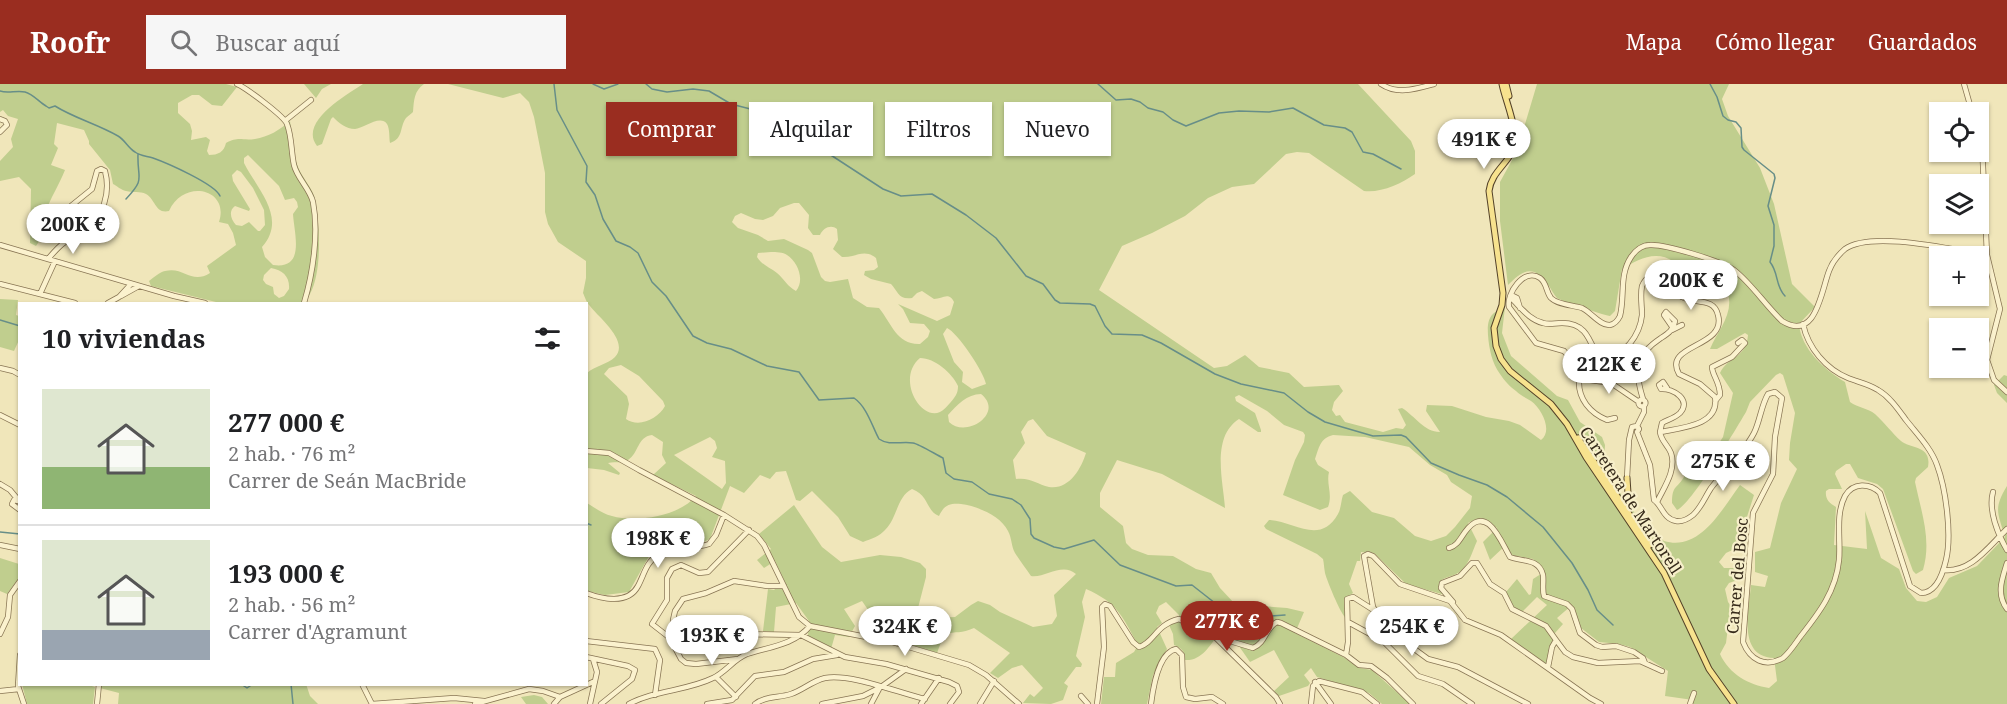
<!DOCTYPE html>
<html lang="es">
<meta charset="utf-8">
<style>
:root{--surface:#fff;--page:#f6f6f6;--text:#202124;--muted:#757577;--line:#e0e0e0;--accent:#9a2d20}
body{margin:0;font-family:"Noto Serif",serif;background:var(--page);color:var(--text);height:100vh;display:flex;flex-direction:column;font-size:22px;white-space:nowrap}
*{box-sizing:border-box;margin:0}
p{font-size:20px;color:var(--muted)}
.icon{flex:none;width:33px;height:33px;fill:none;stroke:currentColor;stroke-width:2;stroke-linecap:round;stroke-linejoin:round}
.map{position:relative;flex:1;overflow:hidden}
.side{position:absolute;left:18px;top:218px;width:570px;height:384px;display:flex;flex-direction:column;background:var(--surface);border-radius:0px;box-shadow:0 2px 4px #0004}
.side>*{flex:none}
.top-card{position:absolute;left:606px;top:18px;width:570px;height:54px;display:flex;gap:12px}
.fabs{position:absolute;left:1929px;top:18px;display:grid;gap:12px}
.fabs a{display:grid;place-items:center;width:60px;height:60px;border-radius:0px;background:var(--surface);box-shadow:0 2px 4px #0004;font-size:30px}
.price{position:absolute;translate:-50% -51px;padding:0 14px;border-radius:21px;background:#fff;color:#222;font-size:20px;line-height:39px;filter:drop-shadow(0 2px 3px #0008)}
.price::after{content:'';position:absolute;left:50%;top:36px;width:18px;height:14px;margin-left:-9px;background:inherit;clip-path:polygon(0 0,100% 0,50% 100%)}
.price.active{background:var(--accent);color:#fff}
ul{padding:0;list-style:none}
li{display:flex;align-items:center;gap:18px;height:150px;padding:0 24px}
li+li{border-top:2px solid var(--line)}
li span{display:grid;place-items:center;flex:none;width:168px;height:120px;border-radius:0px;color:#555}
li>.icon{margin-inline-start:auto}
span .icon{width:72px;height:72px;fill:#fffc;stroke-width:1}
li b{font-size:26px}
h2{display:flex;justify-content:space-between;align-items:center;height:72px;padding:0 24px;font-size:26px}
.chip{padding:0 21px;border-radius:0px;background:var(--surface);box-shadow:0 2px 4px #0004;font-size:21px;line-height:54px}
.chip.active{background:var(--accent);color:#fff}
header{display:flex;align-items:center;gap:36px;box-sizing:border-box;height:84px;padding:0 30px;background:var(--accent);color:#fff}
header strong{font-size:28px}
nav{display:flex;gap:33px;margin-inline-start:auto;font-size:21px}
.search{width:420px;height:54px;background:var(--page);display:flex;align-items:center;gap:15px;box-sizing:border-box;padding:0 21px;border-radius:0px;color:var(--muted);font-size:22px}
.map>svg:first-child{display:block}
.green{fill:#c0ce8e;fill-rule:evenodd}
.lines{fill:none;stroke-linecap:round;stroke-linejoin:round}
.stream{stroke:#678e88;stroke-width:1.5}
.minor-casing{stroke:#887554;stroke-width:6}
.major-casing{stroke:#544229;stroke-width:7}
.minor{stroke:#fbf2ce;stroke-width:4.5}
.major{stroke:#f7e28e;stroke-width:5}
.labels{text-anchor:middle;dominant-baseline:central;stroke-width:4.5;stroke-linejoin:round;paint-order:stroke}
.street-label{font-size:16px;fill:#362a1a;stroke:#f7efca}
</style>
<header>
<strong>Roofr</strong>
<div class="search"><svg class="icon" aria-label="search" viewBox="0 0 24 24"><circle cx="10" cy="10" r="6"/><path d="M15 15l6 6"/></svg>Buscar aquí</div>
<nav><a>Mapa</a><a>Cómo llegar</a><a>Guardados</a></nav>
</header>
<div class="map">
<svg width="2007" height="620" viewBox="0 0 2007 620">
<rect width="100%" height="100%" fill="#f0e6ba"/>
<path class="green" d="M0,0H226L237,3L222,22L212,21L199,11H192L178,19V29L190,40L192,47L191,56L206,53L210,56L207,67L209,71C218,71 224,68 226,59C239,52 242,57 255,55C268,53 280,46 290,37C292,51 292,70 298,83C302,94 313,104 315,116C320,141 324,201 303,219H220L151,202L149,197C153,194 160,188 165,187C184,182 191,201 210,189L207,182L236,161L233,149L228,140L219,138C230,105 184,94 169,127C155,130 156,116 146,110C140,107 133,109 126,107C121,106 117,102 113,100L110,86L89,60V57L84,46L57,39L54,60L58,64L51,81L65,86C59,101 51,113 45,129L59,137L48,144L36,162L30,159L31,105L19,93L0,97V77L13,63L11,55L18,35L8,32L3,26L0,28ZM248,71L279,102L285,116L294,114L297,118L298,123L293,130C294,149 306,186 273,181L265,173L262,163C288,134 257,105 244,79V74ZM237,86L241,88L253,104L264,126L265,141L260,147H258L249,138L242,142L236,141C231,136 228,127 235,122L249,127L250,125L233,97L232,91ZM271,184C283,186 290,193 289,205L284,212L279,214L274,210L273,203L266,200L263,196L264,191Z
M304,0H331L322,5L316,14Z
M363,0H424C414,7 414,16 413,28C411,30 408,32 406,34C399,44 404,54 390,59C389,54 390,45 387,40C380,30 363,45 355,45C346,45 339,39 333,33L331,35L322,60L317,62C298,38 348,10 363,0Z
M448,0H1358L1411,57L1415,67V90C1401,100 1381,109 1364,107L1309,69L1297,68L1286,70L1254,100L1232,103L1208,114L1185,132L1152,149L1122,162L1099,206L1214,284L1227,282L1245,271L1259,283L1289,289L1304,303L1339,301L1343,307L1334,318L1332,326L1336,332L1340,331L1345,338L1383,348L1396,344L1403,345L1406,341L1398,325L1402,324C1415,332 1424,348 1440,348L1426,327L1427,321L1452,322L1486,333L1509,337L1520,341L1541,356C1553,347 1542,325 1531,317C1526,314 1520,311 1516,307C1510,303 1504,296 1500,290C1492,279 1489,265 1488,251C1487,235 1490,229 1505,223L1502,249L1511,272L1557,312L1568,316L1580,338L1602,353L1605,361L1604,381L1608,392L1633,427L1664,457C1700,468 1722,425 1740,401L1754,411L1746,436L1743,461L1726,469L1719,478L1724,484H1741L1743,488L1740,495L1729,499L1725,505L1728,518L1737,531L1734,538L1728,543L1726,559L1720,570C1729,590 1749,601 1769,604L1777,597L1774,574C1737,573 1749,526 1751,501L1765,503L1768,492L1755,488V468L1770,464L1781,419L1797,385L1789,376L1790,359L1795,329L1783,291L1780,289L1776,291L1750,318L1746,328C1736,345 1690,422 1677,426L1672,419C1672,401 1677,405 1684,393C1688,385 1688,376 1694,369L1707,377L1723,353L1733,309L1720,289C1728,272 1746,275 1748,251L1745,249L1717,265H1710C1717,248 1734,230 1728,210C1714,197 1705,201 1690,195C1683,192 1680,182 1674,178C1656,165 1637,176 1622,185L1615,227L1610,232C1606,232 1559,216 1557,214C1554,211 1551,205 1549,202C1534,181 1525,184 1508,201L1500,137V98L1517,67L1537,0H1729L1722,15L1728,32L1760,84L1774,120L1792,200L1815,223L1799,240C1801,265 1825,286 1845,298L1850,318C1858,324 1868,324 1875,330C1885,339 1892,349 1901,357C1910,365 1932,361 1928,383L1916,394L1915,398C1921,427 1932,456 1923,486L1916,490L1913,487L1883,405L1877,400L1858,394L1850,380H1846L1836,387L1835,390L1842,405H1829L1826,407C1825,415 1829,419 1836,423L1834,461L1867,465L1865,427L1881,474L1899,485L1906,504L1917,517L1926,518L1937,513L1949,494L1977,482L2005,453C1998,429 1993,425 2007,402V620H1693V616L1665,612L1668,587L1630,563L1619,560L1599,558L1581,544L1572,521L1557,534L1563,540L1555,549L1551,583L1511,555L1547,521L1537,513L1521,529L1512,521L1506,508L1517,495L1529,511L1531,510L1533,495L1544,488L1533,475L1512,471L1506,461L1490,476L1483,458L1497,444C1487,437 1479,432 1468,439L1477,457C1472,468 1468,485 1456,490C1449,494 1444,492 1439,499V505L1445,511L1406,500L1374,469L1361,468L1360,477H1357L1349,500L1353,509L1344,515L1345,533C1340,528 1327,497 1325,489C1324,484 1324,479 1323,475L1317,470L1266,445L1264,442L1269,436C1294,437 1320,462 1338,430C1341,425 1341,417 1343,411L1350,407L1372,428L1394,434L1415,452L1431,457L1446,452L1455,443L1470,424L1472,412L1451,398L1447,391L1430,381L1409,363L1365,353L1333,351C1320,354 1319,364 1315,375L1318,381L1329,388C1326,400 1333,410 1328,423L1320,426L1283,411L1295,376L1304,358L1305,351L1303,348L1284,341L1267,327L1239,311L1235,313L1236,317L1255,329L1261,346V348H1258L1239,335C1211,353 1223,396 1225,424L1162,390L1117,376L1100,409V423L1123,442L1126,459L1132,465L1148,471L1173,472L1196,485L1211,489L1220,504L1235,520L1287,524L1304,528L1295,549L1343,573L1360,584L1372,586L1410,620H1382L1369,609L1317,593L1311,584L1304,591L1310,599L1308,602L1279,612L1274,607L1289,593L1274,566L1250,578L1234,555L1219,550C1209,562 1202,577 1185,576C1185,568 1182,564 1174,561L1173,550L1169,541L1178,538L1179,531L1166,518L1159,522L1156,529L1162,539L1157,543L1167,565L1153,591L1147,620H1101L1104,593H1115L1116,579L1134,568L1138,561C1122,532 1118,519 1086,505L1082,518L1085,533L1076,572L1082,580L1081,583H1076L1064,599L1068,602L1063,616L1051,620L1023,619L1030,610L1034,613L1043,604L1022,581L1012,584L998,594L990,589L1010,569L974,544C961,550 957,547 944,550L937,569L912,561L927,539L917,538L912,540L907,537L891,555L878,553L894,541L884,527L873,533L862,517L844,525L855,542L849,553L835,551L831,565L808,552L809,537L796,519L776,523L774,548L763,547L768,505L774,506L784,496L775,477L764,484L757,476L771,465L759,450L794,421L822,463L841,478L880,471L901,473L920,479L926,485V493L918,524V529L937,534L955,533L971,521L978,517L990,521L1000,528L1033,543L1052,540L1057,532L1054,511L1076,490C1062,478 1046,494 1031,492C1026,485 1020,477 1015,469C1011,462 1012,454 1008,447C1001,432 977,422 961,420C950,419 944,421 939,432C926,427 929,411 912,405C897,412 897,435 885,446C880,452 871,455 863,458L850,452L838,433L812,407L800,417L796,416L786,387L776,388L770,395L760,391L744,409L730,402L710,455L701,459L670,461L649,472L629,508L605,511L587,507V419C595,424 603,430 612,432C636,439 680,432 696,412L653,391L666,379L662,371L663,358L652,351C637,353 639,369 628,376C621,380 614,377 608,379L620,389L619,391L604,386L587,384V289C595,282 608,280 615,273C630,257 598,233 590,222C586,218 585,213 583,209L586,194V177L558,158L548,140L545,128V89L534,33L529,18L520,9L503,14ZM794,119H799L809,131L808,144L813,151H820C823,144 831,140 837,145L838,156L833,165L842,173C855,174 864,164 876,174L878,183L874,186L865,187L864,191L871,195L891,200C898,207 898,216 912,214L917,209L922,207L934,215C942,215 949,207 954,218L950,231L937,237L898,220L903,225L910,239L924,240L930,247L928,253L920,260C897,261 892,240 879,224L867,223L853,214L848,195L830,198L825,197L821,193L812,169L808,166L784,155L768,157L758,151L738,144L732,138L735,132L741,129L755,135L763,136L773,132L780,124ZM771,168C776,168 783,168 787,171C798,178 805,196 796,207C788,203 784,195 777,189C769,183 762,181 757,173L758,169ZM947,244C957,248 984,288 986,300L972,305L962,298L963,288L954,278L943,250ZM920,274C935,274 952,289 958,302C958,310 955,313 950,319C947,322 944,326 940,328C920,337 896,294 920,274ZM621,281L639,292L663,317L665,322C658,335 639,344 626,335L629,320L627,312L604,290L609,284ZM981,310C1005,329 966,355 949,338L948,331C957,321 967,310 981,310ZM1033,335L1047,352L1086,369C1081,385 1069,406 1049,403C1037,400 1030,393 1016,395L1013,376L1025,359L1021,348L1028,337ZM710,353L715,357L717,364L712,373L725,377L726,399L722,405L674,371Z
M0,215L18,216L16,231L19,232V256L14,267L0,263Z
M2004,291L2007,292V319L1997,309L1994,301Z
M0,474L19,480V494L7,510L0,507Z
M22,600H85L95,603L93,620H27Z
M102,600H306L310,612L318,620H118L119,609L100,604Z
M534,611L542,613L548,620H526L521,613Z"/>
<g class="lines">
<path class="stream" d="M554,0L557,26L587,82L586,98L595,111L603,135L616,157L630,163L638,169L652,198L666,212L693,252L707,259L731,265L767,282L799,288L819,316L854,314C867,323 872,342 879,355C889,362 902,357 913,359C919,360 935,370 943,374L946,389L954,395L972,398L989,410L1012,415L1021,421L1030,435L1031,450L1034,454L1054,463L1064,465L1094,456L1120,481L1176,502L1192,501L1220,523L1244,533L1249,542L1254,544L1271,532L1285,531
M593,0L604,5L618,0
M646,0L652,5L667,8L693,5L709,7L731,20L762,28L781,36L797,49L883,105L901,112L932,110L966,131L996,154L1026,192L1043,200L1055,216L1060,219L1090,220L1095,222L1105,242L1112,250L1142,251L1161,259L1215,290L1241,300L1284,309L1308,328L1325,338L1373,352L1401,351L1406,353L1431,379L1459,391L1487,401L1507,413L1543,443L1572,479L1588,506L1597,526L1613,541
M1098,0L1116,16L1131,15L1140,18L1148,24L1163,28L1173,36L1186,42L1219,29L1239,27L1269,28L1293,24L1324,41L1345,44L1352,48L1363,68L1373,70L1401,85
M1710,0L1717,13L1723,32L1728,36L1736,38L1741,44L1742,63L1744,66L1774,90L1775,94L1768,122L1774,141V162L1770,178C1779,189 1775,202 1785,212
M0,7C8,10 16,6 25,8C33,10 39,18 46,22L49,24L55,22C74,34 97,40 118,52C125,56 128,64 135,68C140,72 147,72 153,74C167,79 215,100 220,112
M126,115C146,94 137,96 138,70
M0,236L20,242
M586,439L591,441
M0,448L20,450
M241,600L247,604L253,600
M291,600L293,620"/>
<g class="minor-casing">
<path id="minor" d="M237,0C246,4 284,32 287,40C292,53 291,67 294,81C297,94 310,105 313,118C319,149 313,189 304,219
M1381,0C1397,11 1416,5 1434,0
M1964,0L1972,28
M0,35L5,37L7,41L0,48
M286,36L311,16
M1978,42L1982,60L1987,171L2000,225L1987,276L1994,296L2007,308
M0,161L174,212L205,219
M48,175C53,169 58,163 65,158C71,154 80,152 86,147C103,132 111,109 105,87L101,85L97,87L92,105L66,126
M0,200L75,219
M40,210L55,177
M1511,211L1517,214L1520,224
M121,212L139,202
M1513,216C1522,225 1530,236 1543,239C1549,241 1555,239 1562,239C1585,239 1589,254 1597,272L1604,275C1624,273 1640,251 1642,231C1642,222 1640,211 1642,202C1644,197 1647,194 1651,191L1664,192C1671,198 1674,209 1682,213C1694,220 1714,213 1718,231C1727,264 1662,260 1679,290L1700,300L1715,313C1720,342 1680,344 1660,348C1661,357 1668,361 1671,369C1677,386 1663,405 1657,418
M108,219L119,213L131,200
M1672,246L1682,241
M0,284L13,287L20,291
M1579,291L1570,274L1564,267L1536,259L1509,223C1506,210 1524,183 1540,194C1547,199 1546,208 1551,214C1558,221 1573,221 1582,224C1591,228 1600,242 1610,241C1615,240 1618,236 1620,232C1625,212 1619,191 1631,173C1635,167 1642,161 1650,161C1665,160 1721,177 1734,186C1752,200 1765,221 1782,237C1816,258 1821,208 1829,187C1832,179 1838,171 1845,165C1872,146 1954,166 1987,171
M1583,295L1611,299L1639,318
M1579,296C1578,315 1590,329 1607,336L1615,334
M1643,315C1634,286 1634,272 1661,254C1669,249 1673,246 1675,237L1666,228L1664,231L1673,244
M1638.5 319a3.5 3.5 0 1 1 7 0a3.5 3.5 0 1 1-7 0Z
M1716,316L1720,311C1720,298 1712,291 1712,283L1732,273L1745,259L1742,256L1738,259
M0,331L20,341
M1637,342L1639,345L1637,348L1650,381L1654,416C1662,421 1663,435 1676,437C1682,438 1688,435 1693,431C1701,424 1705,413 1711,404C1725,386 1743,370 1754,349C1760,337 1761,322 1768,310L1775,308L1782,314L1775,353L1773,390L1753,429L1743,558C1750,576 1765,584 1783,574C1790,568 1795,560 1800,553C1819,529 1836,507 1839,476C1841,456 1835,431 1845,412C1853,398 1870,399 1880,409L1910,502L1921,509C1937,509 1943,489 1946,476C1952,451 1946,405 1937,381C1931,364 1917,350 1906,336C1898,325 1890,313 1878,306C1869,300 1858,298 1848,294C1826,285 1808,264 1803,240
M1660,348L1662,339C1667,336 1675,334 1680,329C1692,316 1673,304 1661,305L1659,301L1663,298L1667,304
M586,367L609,369L639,386L724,431L757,452L764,461L799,533L810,542L892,558L969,581L986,591L1019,620
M1627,394L1629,356L1632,343L1637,342L1644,328V322
M0,400L10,406L20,418
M1993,408C1988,426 1998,451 2007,466
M18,417L14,416L12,420L20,426
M0,461L20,465
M1449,464C1457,462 1460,455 1465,448C1487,418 1501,458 1510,473C1522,478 1539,474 1543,491C1544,498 1542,505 1544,512L1567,520L1572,525L1580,549L1596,561L1602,563L1616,562L1634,568L1643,574L1645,579
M2007,479C2002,495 1996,510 2007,525
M1943,486C1971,489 1988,463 2007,445
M784,502H767L734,497L706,509L683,515L675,527L673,536L682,549L693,558L741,550L801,551L845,573L886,580L949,598L957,602L959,608L950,620
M586,509C602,515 628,521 638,502C644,491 646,478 658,471C674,461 692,466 709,460L716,451L724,431
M1453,518L1441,504L1442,499L1460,492L1472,479H1477L1490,500L1504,509L1512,525L1546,542L1556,556L1552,563L1548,583
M1348,538L1383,557L1418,592L1443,600L1472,620
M0,550L8,533L10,511L20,497
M1216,554L1276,613L1280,620
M1556,556L1565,568L1573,573L1598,579L1640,577L1662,587
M586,557L655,565L660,576L655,611
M20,571L18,602L24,620
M1346,571L1348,558L1347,515L1353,513L1375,527
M586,573L628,582L635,586L632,595L601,620
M738,575L696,580L686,579L681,575L670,554L652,540L667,516V494L672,485L681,481L699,489L708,488L749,446
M716,593L736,613
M1315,598L1331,620
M362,600L372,620
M0,607L19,605
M1081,612L1088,620
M97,620L99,600
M372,620L454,614L484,617
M475,620L529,605L543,607L560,613
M554,620L560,613L595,597
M590,620L597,588L593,575
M629,620C655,606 687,607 713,594C726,588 734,575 747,570C769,563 794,561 810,542
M707,620L732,616L755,592L784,588L813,575L837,571
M755,620C765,612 779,614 791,610C803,606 812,597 825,594C850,589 899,609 925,615
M822,620L863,612L881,603L906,585
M871,620L879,605
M921,620L939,594
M980,620L994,597
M1097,620L1104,563L1102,523L1105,520L1110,522L1133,558L1139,563C1155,558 1155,541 1179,535L1213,552L1253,564C1266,559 1265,544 1277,538L1281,539L1346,571L1359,581L1371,582L1387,594L1413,620
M1151,620C1153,604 1158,569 1176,565L1182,571L1183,603L1186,613L1195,615L1212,613L1223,620
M1311,620L1313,602L1319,597L1362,608L1377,620
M1528,620L1458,583L1428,575L1413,564L1402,545L1383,538L1373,523L1364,472L1368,470L1373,472L1400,500L1450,517L1465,536L1501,551L1590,614L1601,620
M1690,620L1694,609"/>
</g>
<g class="major-casing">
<path id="major" d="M1502,0C1506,20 1522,52 1511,70C1503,83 1491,91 1489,107L1503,209L1502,221L1494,244L1496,262L1501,275L1510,287L1551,320L1567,340L1586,373L1664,489L1709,585L1734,620
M1506,0L1509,12
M1578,354L1650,461
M1627,394L1629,425"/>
</g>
<use href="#minor" class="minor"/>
<use href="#major" class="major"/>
</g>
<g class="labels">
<g class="street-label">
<text transform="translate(1631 416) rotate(57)">Carretera de Martorell</text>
<text transform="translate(1737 492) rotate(-85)">Carrer del Bosc</text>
</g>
</g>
</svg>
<div class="fabs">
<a><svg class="icon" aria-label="locate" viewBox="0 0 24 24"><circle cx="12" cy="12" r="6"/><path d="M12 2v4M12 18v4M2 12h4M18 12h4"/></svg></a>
<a><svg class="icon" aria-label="layers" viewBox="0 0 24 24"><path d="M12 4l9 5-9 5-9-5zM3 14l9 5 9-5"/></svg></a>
<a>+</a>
<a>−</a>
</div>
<b class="price" style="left:1484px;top:86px">491K €</b>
<b class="price" style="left:73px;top:171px">200K €</b>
<b class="price" style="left:1691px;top:227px">200K €</b>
<b class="price" style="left:1609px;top:311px">212K €</b>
<b class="price" style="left:1723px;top:408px">275K €</b>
<b class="price" style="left:658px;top:485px">198K €</b>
<b class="price active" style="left:1227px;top:568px">277K €</b>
<b class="price" style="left:905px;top:573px">324K €</b>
<b class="price" style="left:1412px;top:573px">254K €</b>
<b class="price" style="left:712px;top:582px">193K €</b>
<div class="top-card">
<a class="chip active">Comprar</a>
<a class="chip">Alquilar</a>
<a class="chip">Filtros</a>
<a class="chip">Nuevo</a>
</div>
<section class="side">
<h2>10 viviendas<svg class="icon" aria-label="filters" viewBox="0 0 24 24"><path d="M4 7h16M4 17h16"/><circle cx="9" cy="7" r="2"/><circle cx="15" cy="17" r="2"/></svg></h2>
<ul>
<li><span style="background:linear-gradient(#dfe7d0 65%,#8fb573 0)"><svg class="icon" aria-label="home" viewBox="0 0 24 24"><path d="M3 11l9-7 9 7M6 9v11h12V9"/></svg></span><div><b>277 000 €</b><p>2 hab. · 76 m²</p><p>Carrer de Seán MacBride</p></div></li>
<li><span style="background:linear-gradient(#dfe7d0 75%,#9aa5b1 0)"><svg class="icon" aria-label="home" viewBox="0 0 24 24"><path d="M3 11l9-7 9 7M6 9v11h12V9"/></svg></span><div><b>193 000 €</b><p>2 hab. · 56 m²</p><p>Carrer d'Agramunt</p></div></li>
</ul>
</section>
</div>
